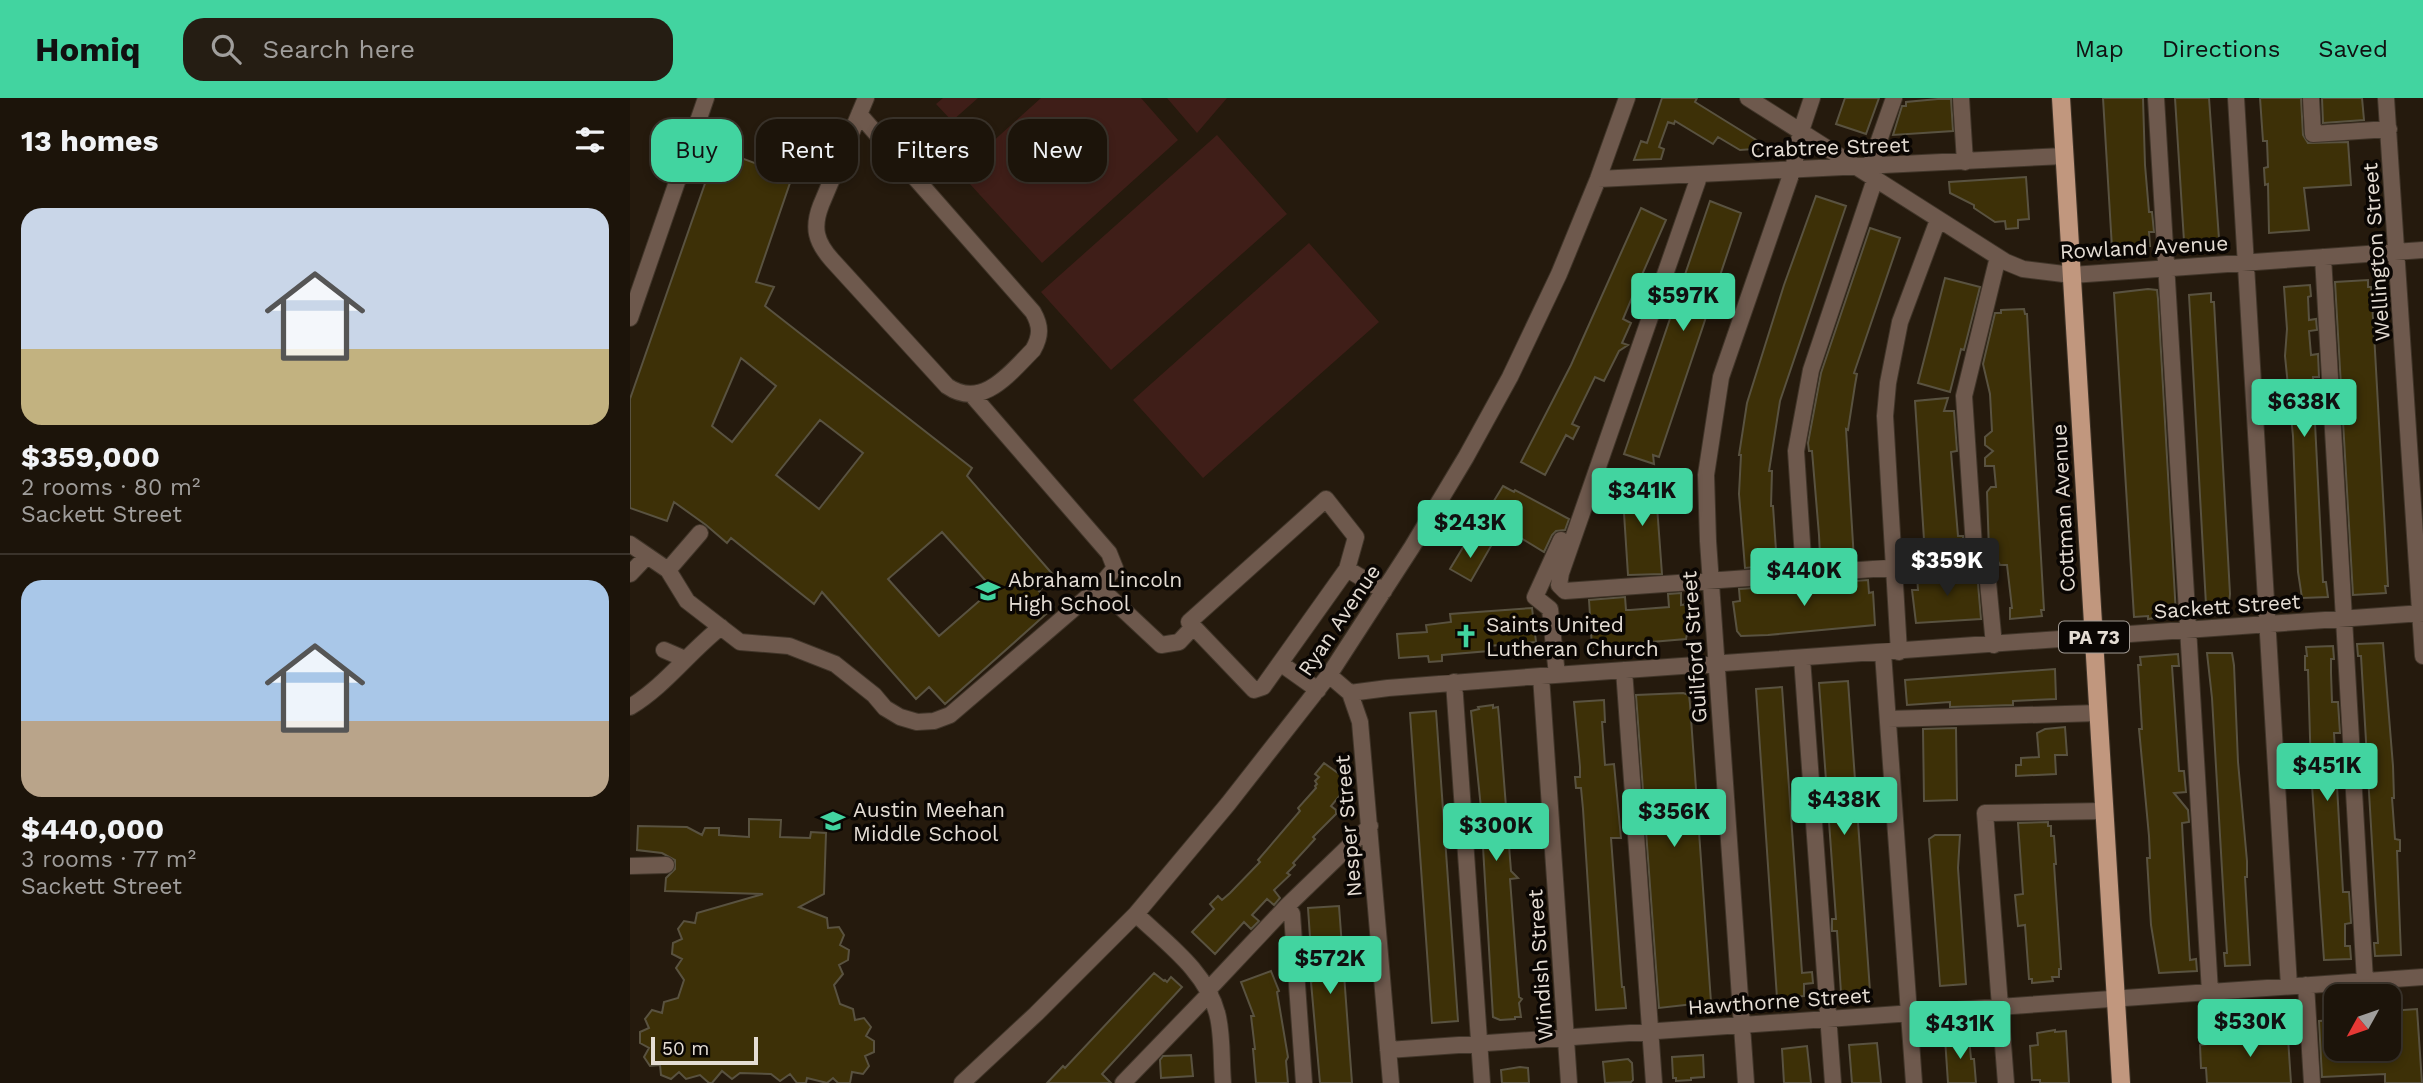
<!DOCTYPE html>
<meta charset="utf-8">
<style>
:root{--surface:#1c140a;--page:#251d13;--text:#f1f3f6;--muted:#a09e9c;--line:#3a332b;--accent:#42d4a0}
body{margin:0;font-family:"Work Sans",sans-serif;background:var(--page);color:var(--text);height:100vh;display:flex;flex-direction:column;font-size:26px;white-space:nowrap}
*{box-sizing:border-box;margin:0}
p{font-size:23px;color:var(--muted)}
.icon{flex:none;width:38px;height:38px;fill:none;stroke:currentColor;stroke-width:2;stroke-linecap:round;stroke-linejoin:round}
.map{position:relative;flex:1;overflow:hidden}
.details{display:flex;flex-direction:column;background:var(--surface);width:630px}
.details>*{flex:none}
.hud{position:absolute;left:21px;top:21px;width:665px;height:63px;display:flex;gap:14px}
.needle{width:46px;rotate:230deg}
.fabs{position:absolute;left:1694px;top:886px;display:grid;gap:14px}
.fabs a{display:grid;place-items:center;width:77px;height:77px;border-radius:14px;background:var(--surface);box-shadow:0 4px 10px #0003,0 0 0 2px var(--line);font-size:35px}
.scale{position:absolute;left:21px;bottom:18px;width:107px;box-sizing:border-box;padding-left:7px;border:4px solid #e5ddd4;border-top:0;font-size:19px;line-height:24px;white-space:nowrap;color:#e5ddd4;-webkit-text-stroke:5px #0a0603;paint-order:stroke}
.price{position:absolute;translate:-50% -60px;padding:0 16px;border-radius:7px;background:var(--accent);color:#111;font-size:23px;line-height:46px;filter:drop-shadow(0 2px 4px #0008)}
.price::after{content:'';position:absolute;left:50%;top:42px;width:21px;height:16px;margin-left:-10px;background:inherit;clip-path:polygon(0 0,100% 0,50% 100%)}
.price.current{background:#222;color:#fff}
ul{padding:0;list-style:none}
li{display:grid;align-content:center;gap:14px;height:371px;padding:0 21px}
li+li{border-top:2px solid var(--line)}
li span{display:grid;place-items:center;height:217px;border-radius:21px;color:#555}
li>.icon{margin-inline-start:auto}
span .icon{width:126px;height:126px;fill:#fffc;stroke-width:1}
li b{font-size:30px}
h2{display:flex;justify-content:space-between;align-items:center;height:84px;padding:0 21px;font-size:30px}
.tag{padding:0 24px;border-radius:21px;background:var(--surface);box-shadow:0 4px 10px #0003,0 0 0 2px var(--line);font-size:24px;line-height:63px}
.tag.current{background:var(--accent);color:#111}
header{display:flex;align-items:center;gap:42px;box-sizing:border-box;height:98px;padding:0 35px;background:var(--accent);color:#111}
header strong{font-size:33px}
nav{display:flex;gap:38px;margin-inline-start:auto;font-size:24px}
.search{width:490px;height:63px;background:var(--page);display:flex;align-items:center;gap:18px;box-sizing:border-box;padding:0 24px;border-radius:21px;color:var(--muted);font-size:26px}
main{display:flex;flex:1;min-height:0}
.map>svg:first-child{display:block}
.green{fill:#3f1e18}
.building{fill:#3d3007;stroke:#595240;stroke-width:2;fill-rule:evenodd}
.lines{fill:none;stroke-linecap:round;stroke-linejoin:round}
.minor-casing{stroke:#403529;stroke-width:18}
.major-casing{stroke:#403529;stroke-width:20}
.minor{stroke:#6e594d;stroke-width:16}
.major{stroke:#c1977e;stroke-width:18}
.labels{text-anchor:middle;dominant-baseline:central;stroke-width:7;stroke-linejoin:round;paint-order:stroke}
.shield{fill:#0a0603;stroke:#a39c95;stroke-width:2}
.shield-label{font-size:19px;font-weight:bold;fill:#e5ddd4}
.street-label{font-size:21px;fill:#e5ddd4;stroke:#0a0603}
.poi-label{font-size:21px;fill:#e5ddd4;stroke:#0a0603;text-anchor:start}
</style>
<header>
<strong>Homiq</strong>
<div class="search"><svg class="icon" aria-label="search" viewBox="0 0 24 24"><circle cx="10" cy="10" r="6"/><path d="M15 15l6 6"/></svg>Search here</div>
<nav><a>Map</a><a>Directions</a><a>Saved</a></nav>
</header>
<main>
<section class="details">
<h2>13 homes<svg class="icon" aria-label="filters" viewBox="0 0 24 24"><path d="M4 7h16M4 17h16"/><circle cx="9" cy="7" r="2"/><circle cx="15" cy="17" r="2"/></svg></h2>
<ul>
<li><span style="background:linear-gradient(#c9d6e8 65%,#c2b280 0)"><svg class="icon" aria-label="home" viewBox="0 0 24 24"><path d="M3 11l9-7 9 7M6 9v11h12V9"/></svg></span><div><b>$359,000</b><p>2 rooms · 80 m²</p><p>Sackett Street</p></div></li>
<li><span style="background:linear-gradient(#a9c7e8 65%,#b9a48a 0)"><svg class="icon" aria-label="home" viewBox="0 0 24 24"><path d="M3 11l9-7 9 7M6 9v11h12V9"/></svg></span><div><b>$440,000</b><p>3 rooms · 77 m²</p><p>Sackett Street</p></div></li>
</ul>
</section>
<div class="map">
<svg width="1793" height="985" viewBox="0 0 1793 985">
<rect width="100%" height="100%" fill="#251a0d"/>
<path class="green" d="M313,0H348L322,23L306,6Z
M411,0H511L548,42L412,165L329,74Z
M537,0H597L567,35Z
M587,37L657,116L481,272L411,194Z
M679,145L749,224L573,380L503,302Z"/>
<path class="building" d="M1032,0H1067L1065,4L1139,50L1110,52L1088,39L1083,46L1045,23L1044,26L1038,24L1029,49L1034,51L1031,61L1004,62L1011,43L1017,45Z
M1215,0H1249L1236,36L1206,26Z
M1473,0H1513L1515,67L1519,114H1522L1524,134H1519L1520,148L1482,150Z
M1545,0H1579L1589,141L1554,143Z
M1630,0H1671L1673,37L1678,45L1718,44L1721,87L1674,90L1679,132L1639,135L1638,86L1635,87L1634,70L1638,69L1637,43H1633Z
M1692,0H1732L1734,22L1693,25Z
M1308,1H1321L1323,33L1263,37L1272,8H1276V4Z
M87,51L162,79L126,184L144,189L135,208L342,370L337,378L425,479L409,493L424,509L315,606L299,589L286,601L192,494L184,506L101,440L97,445L76,427L44,404L37,423L0,410V301ZM111,260L146,288L102,344L82,328ZM190,322L233,355L189,411L146,377ZM312,434L363,491L309,538L258,481Z
M1396,79L1399,121L1388,122V130L1376,131L1375,123L1365,124L1344,110V107L1320,95L1319,84Z
M1186,98L1216,108L1150,303L1139,373H1142L1141,408H1143L1147,467L1115,470L1109,396L1111,357H1109L1117,305L1154,187Z
M1080,103L1111,115L1029,359L1023,357L1024,366L994,356Z
M1011,110L1036,122L1011,179L1017,186L1013,194L1006,190L993,221L1001,225L992,245L998,247L989,253L974,283L965,279L942,326L949,329L943,341L936,337L915,377L891,364L941,267Z
M1240,130L1270,140L1224,275L1227,276L1225,287L1218,332L1216,331L1224,462L1187,465L1186,458H1190L1189,437L1182,353H1179L1178,345L1191,275Z
M1315,180L1350,189L1334,252L1331,251L1320,294L1288,285Z
M1738,182V189H1741L1744,235L1758,488H1755L1756,495L1723,497L1705,184Z
M1680,187L1681,198L1678,199L1679,222L1686,221L1687,232L1679,233L1681,257L1688,256L1689,279H1683L1685,314L1691,313L1692,325H1685L1693,484H1696L1698,499L1672,500L1668,474L1663,338L1655,258L1657,231L1654,189Z
M1518,191L1527,192L1528,201L1546,517L1518,521V518L1504,519L1484,195Z
M1581,195V204H1584L1586,241L1600,496L1599,506L1576,507L1559,197Z
M1394,211L1395,216H1397L1414,512H1411L1412,518L1380,521V510H1382L1377,467H1370L1364,456L1359,453L1357,394L1361,389H1366L1364,368H1355V360L1363,353L1355,347V339L1362,333L1360,296L1353,266L1365,215H1371V212Z
M1318,300L1314,313H1324L1327,353L1321,354L1328,438H1333L1334,454L1295,457L1285,303Z
M1025,381L1032,476L998,477L992,384Z
M873,388L884,394L885,392L939,421L935,432L926,433L922,437L914,454L866,425L868,422L861,418L866,409L862,406Z
M848,441L861,448L841,483L820,471L835,446L842,451Z
M1347,474L1351,521L1286,525L1282,492H1288L1287,478Z
M1238,482L1239,495L1243,494L1245,527L1138,537L1111,538L1107,533L1103,504L1110,503L1109,491Z
M1051,495V507L1059,506V536H1057L1056,541L962,549L959,502L995,499L996,512H1000L1039,509L1038,496Z
M902,510L906,544L859,548V553L812,557V563L799,564L798,558L769,560L767,536L797,534L796,527L821,524L820,516Z
M1753,545L1763,668L1764,700H1762L1765,741L1770,742V753H1767L1771,857L1745,858L1744,845H1748L1746,813L1731,558H1728L1727,546Z
M1703,548L1704,561H1701V575L1702,604H1708L1710,635H1704L1713,794H1719L1721,825L1715,826V848H1720L1721,861L1694,862L1681,673L1678,572H1675V558H1677L1676,549Z
M1577,555H1602L1604,567L1608,664L1617,763V779H1615L1620,867L1595,868L1594,855H1597L1595,823L1582,600Z
M1548,556L1549,568H1542L1549,673H1554L1556,694L1544,695L1558,712L1559,724L1552,725L1553,746L1560,862L1566,861L1567,873L1529,875L1521,827L1517,760H1520L1519,738L1509,631H1512L1508,567H1511L1510,559Z
M1425,571L1426,601L1383,603V607L1320,609V604L1277,607L1275,582Z
M1218,583L1240,893L1211,895L1207,833H1202V821H1206L1189,585Z
M1152,589L1172,875L1182,874L1183,885L1174,886V898L1147,900L1126,591Z
M1053,595L1059,597L1060,606L1081,904L1029,910L1006,597Z
M974,602L975,624H972L975,667L984,666L991,740H981L992,889H994L996,910L966,912L953,711L951,690H946L945,679H950V669L944,604Z
M863,607V610L868,609L869,619L881,773L888,780L880,781L887,874L889,899L892,901L889,905L891,919H885V921L870,922L863,919L853,749H846L844,721L852,720L841,613L849,611L848,609Z
M806,613L828,923L802,925L780,615Z
M1435,629L1437,657H1425L1426,676L1386,678V667H1391V660L1409,659L1407,635L1415,631Z
M1326,630L1327,702L1294,703L1293,631Z
M694,665L712,678V695L701,708L706,712V716L683,739L685,741L663,765L665,767L657,775L660,777L644,792L650,800L644,807L637,801L622,817L629,823L621,831L614,824L585,856L562,834L584,811L580,806L588,798L592,802L600,795L630,764L628,762L670,713L668,710L686,690L685,688L687,686L685,683L689,679L685,676Z
M119,721L151,722L150,739L180,740L181,734L196,735L194,796L169,809L197,820L198,830L209,829L214,837L210,847L219,852L218,862L209,867L213,876L204,887L210,906L223,911L225,922L234,920L241,929L236,938L244,943V954L235,958L239,968L233,976L222,974L220,985H208L203,980L197,985L177,980L176,985H167L160,976L150,983L141,976L110,975L102,981L92,973L82,985H79L70,977L56,981L49,974L41,981L31,977L30,967L20,968L14,959L19,950L10,945V934L19,930L15,921L22,912L32,915L34,904L48,900L54,882L46,870L52,861L42,856L43,845L52,841L48,831L54,823L65,825L67,815L133,796L35,793L36,780L45,771V762L32,755L7,752L8,728L57,729L72,737L75,730H89V737L119,739Z
M1418,724V728H1421V738H1424L1426,766H1424L1431,871H1429V879H1422L1423,883L1402,885V881H1399L1395,827L1388,828L1385,797L1393,796L1388,725Z
M1305,737H1330L1328,770L1336,886L1310,888L1299,741Z
M709,808L722,985H690L681,884L683,883L678,810Z
M641,873L649,893L647,894L658,959L656,963L658,985H626L623,951H625L621,918H624L611,884Z
M524,875L534,883L535,882L537,884L541,879L552,889L472,976L481,985H417L433,968L435,970Z
M1787,911L1792,985H1755V976L1692,979L1689,923L1706,922V950H1759V913Z
M1657,925L1661,985H1577L1576,970H1571L1570,947L1600,943V945L1629,944L1628,929Z
M1425,932V934L1436,933L1439,985H1410V982H1402L1400,948L1408,947L1407,935Z
M1339,939L1341,961H1344L1346,985H1318L1315,940Z
M1247,945L1251,985H1222L1219,947Z
M1177,948L1181,985H1154L1152,951Z
M561,957L563,978L531,980L530,962L533,958Z
M1073,957L1074,979L1061,980V982L1046,983V980H1043L1042,959Z
M998,961L1002,965L1003,982L1001,984L975,985L973,964Z
M890,969L898,970L899,985H872L871,972Z"/>
<g class="lines">
<g class="minor-casing">
<path id="minor" d="M1118,0L1376,164L1393,171L1442,177L1793,152
M1331,0L1335,64
M1526,0L1580,894
M1606,0L1659,888
M1681,0L1683,36L1759,31
M1756,0L1793,558
M229,16L403,214C411,228 411,238 403,252C379,276 352,312 317,288L202,162C186,144 182,130 191,107L236,0
M1240,68L1264,0
M1070,76L931,475L929,487L935,493L1356,463L1364,547
M968,81L1434,58
M1693,159L1735,883
M0,220L76,0
M696,401L726,439L717,471L633,589L624,592L559,524Z
M0,446L38,472L70,435
M1345,464L1334,298L1368,159
M717,471L754,493
M38,472L57,503L110,544L159,548L205,566L244,597L255,610L270,619L287,624L304,623L320,617L469,489L485,470L479,455L342,297
M0,476L17,458
M1174,476L1166,353L1181,272L1245,81
M469,489L531,547L549,544L563,529
M34,552L55,561
M1269,554L1255,318L1258,285L1270,224L1308,122
M1253,555L1284,985
M1172,560L1203,985
M650,565L688,592
M994,572L1024,985
M699,577L720,595L758,590L911,578L1793,515
M927,577L920,511L905,499L931,442
M911,578L939,985
M824,584L852,985
M720,595L730,624L761,985
M0,609C35,588 59,554 91,529
M1258,621L1468,615
M0,768L36,767
M657,808L662,816L674,985
M506,816C536,845 576,873 587,915C593,936 591,963 593,985
M1676,887L1682,985
M578,892L657,808L740,728
M758,952L1793,879
M332,985L406,916L506,816L598,706L699,577L782,449L836,359L880,279L929,176L968,81L997,0
M493,985L580,895
M1116,985L1078,443L1076,377L1091,279L1163,71L1171,33L1182,0
M1376,985L1355,715L1474,713"/>
</g>
<g class="major-casing">
<path id="major" d="M1431,0L1491,985"/>
</g>
<use href="#minor" class="minor"/>
<use href="#major" class="major"/>
</g>
<defs>
<g id="school-bare" transform="scale(1.89)"><path d="M0-5L7-2L0 1L-7-2ZM-4 1L0 2.5L4 1V4Q0 6-4 4Z" fill="#42d4a0" stroke="#0a0603" stroke-width="2.5" paint-order="stroke"/></g>
<g id="church-bare" transform="scale(1.89)"><path d="M-1.2-6h2.4v3.5h3.3v2.4h-3.3V6h-2.4V-.1h-3.3v-2.4h3.3Z" fill="#42d4a0" stroke="#0a0603" stroke-width="2.5" paint-order="stroke"/></g>
</defs>
<g fill-rule="evenodd">
<use href="#school-bare" x="358" y="493"/>
<use href="#church-bare" x="836" y="538"/>
<use href="#school-bare" x="203" y="723"/>
</g>
<g class="labels">
<rect class="shield" x="1429" y="523.5" width="70" height="31" rx="5"/>
<g class="shield-label">
<text x="1464" y="539">PA 73</text>
</g>
<g class="street-label">
<text transform="translate(1200 49) rotate(-2)">Crabtree Street</text>
<text transform="translate(1514 149) rotate(-3)">Rowland Avenue</text>
<text transform="translate(1746 154) rotate(-94)">Wellington Street</text>
<text transform="translate(1433 410) rotate(-93)">Cottman Avenue</text>
<text transform="translate(1597 508) rotate(-4)">Sackett Street</text>
<text transform="translate(709 522) rotate(-56)">Ryan Avenue</text>
<text transform="translate(1064 549) rotate(-94)">Guilford Street</text>
<text transform="translate(718 728) rotate(-95)">Nesper Street</text>
<text transform="translate(910 867) rotate(-94)">Windish Street</text>
<text transform="translate(1149 903) rotate(-4)">Hawthorne Street</text>
</g>
<g class="poi-label">
<text x="378" y="481">Abraham Lincoln<tspan x="378" dy="24">High School</tspan></text>
<text x="856" y="526">Saints United<tspan x="856" dy="24">Lutheran Church</tspan></text>
<text x="223" y="711">Austin Meehan<tspan x="223" dy="24">Middle School</tspan></text>
</g>
</g>
</svg>
<div class="fabs">
<a><svg class="needle" viewBox="-14 -14 28 28"><path d="M0-13l5 13h-10z" fill="#e53935"/><path d="M0 13l5-13h-10z" fill="#a09e9c"/></svg></a>
</div>
<div class="scale">50 m</div>
<b class="price" style="left:1053px;top:235px">$597K</b>
<b class="price" style="left:1674px;top:341px">$638K</b>
<b class="price" style="left:1012px;top:430px">$341K</b>
<b class="price" style="left:840px;top:462px">$243K</b>
<b class="price current" style="left:1317px;top:500px">$359K</b>
<b class="price" style="left:1174px;top:510px">$440K</b>
<b class="price" style="left:1697px;top:705px">$451K</b>
<b class="price" style="left:1214px;top:739px">$438K</b>
<b class="price" style="left:1044px;top:751px">$356K</b>
<b class="price" style="left:866px;top:765px">$300K</b>
<b class="price" style="left:700px;top:898px">$572K</b>
<b class="price" style="left:1620px;top:961px">$530K</b>
<b class="price" style="left:1330px;top:963px">$431K</b>
<div class="hud">
<a class="tag current">Buy</a>
<a class="tag">Rent</a>
<a class="tag">Filters</a>
<a class="tag">New</a>
</div>
</div>
</main>
